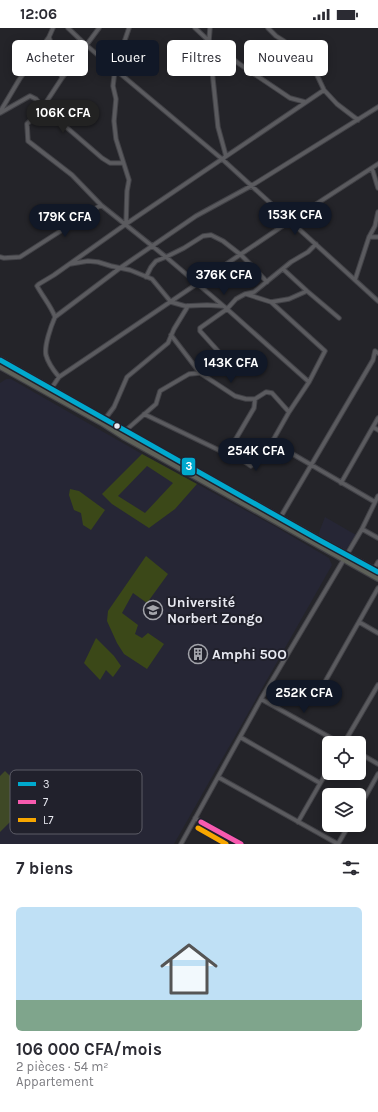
<!DOCTYPE html>
<html lang="fr">
<meta charset="utf-8">
<style>
:root{--surface:#fff;--page:#f2f2f3;--text:#2b2b33;--muted:#7c7c81;--line:#e1e1e2;--accent:#111827}
body{margin:0;font-family:Karla,sans-serif;background:var(--page);color:var(--text);height:100vh;display:flex;flex-direction:column;font-size:15px;white-space:nowrap}
*{box-sizing:border-box;margin:0}
p{font-size:13px;color:var(--muted)}
.icon{flex:none;width:22px;height:22px;fill:none;stroke:currentColor;stroke-width:2;stroke-linecap:round;stroke-linejoin:round}
.map{position:relative;height:816px;overflow:hidden}
.drawer{display:flex;flex-direction:column;background:var(--surface);flex:1}
.drawer>*{flex:none}
.hud{position:absolute;left:12px;top:12px;width:354px;height:36px;display:flex;gap:8px}
.controls{position:absolute;left:322px;top:708px;display:grid;gap:8px}
.controls a{display:grid;place-items:center;width:44px;height:44px;border-radius:6px;background:var(--surface);box-shadow:0 2px 10px #0003;font-size:20px}
.price{position:absolute;translate:-50% -34px;padding:0 9px;border-radius:14px;background:var(--accent);color:#fff;font-size:13px;line-height:26px;filter:drop-shadow(0 1px 2px #0008)}
.price::after{content:'';position:absolute;left:50%;top:24px;width:12px;height:9px;margin-left:-6px;background:inherit;clip-path:polygon(0 0,100% 0,50% 100%)}
.price.on{background:#222;color:#fff}
ul{padding:0;list-style:none}
li{display:grid;align-content:center;gap:8px;height:212px;padding:0 16px}
li+li{border-top:1px solid var(--line)}
li span{display:grid;place-items:center;height:124px;border-radius:6px;color:#555}
li>.icon{margin-inline-start:auto}
span .icon{width:72px;height:72px;fill:#fffc;stroke-width:1}
li b{font-size:17px}
h2{display:flex;justify-content:space-between;align-items:center;height:48px;padding:0 16px;font-size:17px}
.pill{padding:0 14px;border-radius:6px;background:var(--surface);box-shadow:0 2px 10px #0003;font-size:14px;line-height:36px}
.pill.on{background:var(--accent);color:#fff}
.status{display:flex;justify-content:space-between;align-items:center;height:28px;padding:0 20px;background:var(--surface);direction:ltr}
.status svg{height:11px;fill:currentColor}
.map>svg:first-child{display:block}
.built{fill:#262635}
.green{fill:#3f4926}
.forest{fill:#3b4818;fill-rule:evenodd}
.lines{fill:none;stroke-linecap:round;stroke-linejoin:round}
.street-casing{stroke:#424247;stroke-width:5.5}
.primary-casing{stroke:#424247;stroke-width:8}
.street{stroke:#5b5b5f;stroke-width:3.5}
.primary{stroke:#5e6159;stroke-width:5.5}
.bus-1-casing{stroke:#21212c;stroke-width:8}
.bus-2-casing{stroke:#21212c;stroke-width:8}
.bus-3-casing{stroke:#21212c;stroke-width:8}
.bus-1{stroke:#00a9ce;stroke-width:5}
.bus-2{stroke:#f75aaf;stroke-width:5}
.bus-3{stroke:#f7a600;stroke-width:5}
.bus-dot{fill:#e8e9f1;stroke:#21212c;stroke-width:1.5}
.labels{text-anchor:middle;dominant-baseline:central;stroke-width:4;stroke-linejoin:round;paint-order:stroke}
.poi-label{font-size:14px;font-weight:bold;fill:#e8e9f1;stroke:#21212c;text-anchor:start}
.key{fill:#21212c;stroke:#5d5d67;stroke-width:1}
.key-label{font-size:11px;fill:#e8e9f1}
.line-badge{stroke:#21212c;stroke-width:1.5}
.badge-label{font-size:11px;text-anchor:middle;font-weight:bold;fill:#fff}
</style>
<div class="status"><b>12:06</b><svg viewBox="0 0 49 12"><path d="M0 12V9h3v3zM5 12V6h3v6zM10 12V3h3v9zM15 12V0h3v12zM26 1h20v11H26zM47 4h2v5h-2z"/></svg></div>
<div class="map">
<svg width="378" height="816" viewBox="0 0 378 816">
<rect width="100%" height="100%" fill="#242429"/>
<path class="built" d="M6,351H11L142,426L276,499L329,530L332,537L174,816H0V355Z
M325,489L356,507L345,523L318,507Z"/>
<path class="green" d="M5,743L33,771L0,804V748Z"/>
<path class="forest" d="M142,426L197,456L175,481L149,500L112,476L102,466ZM147,438L173,455L145,485L118,468Z
M70,461L79,463L105,482L91,502L83,497L81,485L74,482L69,467Z
M146,528L168,546L147,575L133,565L122,585L138,597L135,606L142,610L148,605L164,616L147,641L124,626L117,615L107,593L108,583Z
M96,610L114,628L121,638L113,649L106,642L100,652L84,635Z"/>
<g class="lines">
<g class="street-casing">
<path id="street" d="M53,0L49,9L62,50L43,79L27,96L28,113L72,147L101,177L166,229L227,281L309,354
M68,0L86,17L222,131L378,273
M195,0L209,13L238,35L290,70L305,74
M210,0L209,13L218,99L226,128
M268,0L276,8L284,13L302,29L317,47L324,62L337,76L358,92
M62,50L99,0
M0,84L19,52L49,9
M0,85L30,68L36,71L43,79L102,130L110,135H123
M372,140L378,160
M126,196L127,163L129,152L116,111L114,93L116,71L113,58L115,41L129,0
M369,209H378
M0,229L4,230L20,229L101,177
M70,236L88,233L98,234L111,238L130,242L152,251L171,274L185,278L207,277L222,278
M283,241L307,263L339,290
M146,249L151,239L156,233L166,229L184,220L203,208L211,207L223,213L241,227L255,241L267,254
M355,252L369,209L375,198L378,184
M246,266L271,274L289,271L307,263
M55,289L120,240L196,188L251,158L378,79
M171,307L200,345L235,368L246,371H255L266,364L272,365L289,384
M59,349C54,343 48,335 46,327C44,318 51,298 55,289C51,278 43,269 37,258L39,256L54,247L126,196L324,62
M51,361L59,349L290,193L378,136
M144,386L227,426L254,380L255,371
M105,391L114,379L127,349L168,315L174,301L188,278
M373,399L378,402
M125,403L156,376L160,363L189,346L200,345L218,323L200,303V300L227,281L236,271L245,266L254,264L291,234L308,224L316,216
M272,414L375,474
M227,426L239,430L251,438L264,427L272,414L289,384L309,354L325,323L271,274
M341,455L378,390
M280,490L373,332L375,323L378,325
M362,501L378,510
M374,541L378,534
M359,594L378,605
M326,652L378,560
M261,671L340,715
M240,709L320,755
M344,715L378,657
M359,725L378,736
M218,749L338,816
M359,780L378,746
M195,790L241,816
M298,794L329,740
M181,816L261,671L362,501L378,468
M338,816L349,797"/>
</g>
<g class="primary-casing">
<path id="primary" d="M0,332L125,403L321,513L378,544
M0,338L101,394L123,408L378,550"/>
</g>
<use href="#street" class="street"/>
<use href="#primary" class="primary"/>
<g class="bus-1-casing">
<path id="bus-1" d="M0,332L321,513L378,544"/>
</g>
<g class="bus-2-casing">
<path id="bus-2" d="M201,794L241,816"/>
</g>
<g class="bus-3-casing">
<path id="bus-3" d="M198,800L226,816"/>
</g>
<use href="#bus-1" class="bus-1"/>
<use href="#bus-2" class="bus-2"/>
<use href="#bus-3" class="bus-3"/>
</g>
<defs>
<g id="university-ring" transform="scale(1)"><circle r="9.5" fill="#21212c" stroke="#a3a4ab" stroke-width="1.5"/><path d="M0-5L7-2L0 1L-7-2ZM-4 1L0 2.5L4 1V4Q0 6-4 4Z" fill="#a3a4ab"/></g>
<g id="building-ring" transform="scale(1)"><circle r="9.5" fill="#21212c" stroke="#a3a4ab" stroke-width="1.5"/><path d="M-4-6H4V6H1V3H-1V6H-4ZM-2.5-4.3h1.7v1.8h-1.7ZM.8-4.3h1.7v1.8H.8ZM-2.5-1h1.7V.8h-1.7ZM.8-1h1.7V.8H.8Z" fill="#a3a4ab"/></g>
</defs>
<g fill-rule="evenodd">
<use href="#university-ring" x="153" y="582"/>
<use href="#building-ring" x="198" y="626"/>
</g>
<circle class="bus-dot" cx="117" cy="398" r="3.5"/>
<g class="labels">
<g class="poi-label">
<text x="167" y="574">Université<tspan x="167" dy="16">Norbert Zongo</tspan></text>
<text x="212" y="626">Amphi 5OO</text>
</g>
</g>
<rect x="10" y="742" width="132" height="64" rx="6" class="key"/>
<rect x="18" y="754" width="18" height="4" fill="#00a9ce"/>
<rect x="18" y="772" width="18" height="4" fill="#f75aaf"/>
<rect x="18" y="790" width="18" height="4" fill="#f7a600"/>
<g class="key-label">
<text x="43" y="760">3</text>
<text x="43" y="778">7</text>
<text x="43" y="796">L7</text>
</g>
<rect class="line-badge" x="181" y="429" width="15" height="19" rx="4" fill="#00a9ce"/>
<g class="badge-label">
<text x="189" y="442">3</text>
</g>
</svg>
<div class="controls">
<a><svg class="icon" aria-label="locate" viewBox="0 0 24 24"><circle cx="12" cy="12" r="6"/><path d="M12 2v4M12 18v4M2 12h4M18 12h4"/></svg></a>
<a><svg class="icon" aria-label="layers" viewBox="0 0 24 24"><path d="M12 4l9 5-9 5-9-5zM3 14l9 5 9-5"/></svg></a>
</div>
<b class="price on" style="left:63px;top:106px">106K CFA</b>
<b class="price" style="left:295px;top:208px">153K CFA</b>
<b class="price" style="left:65px;top:210px">179K CFA</b>
<b class="price" style="left:224px;top:268px">376K CFA</b>
<b class="price" style="left:231px;top:356px">143K CFA</b>
<b class="price" style="left:256px;top:444px">254K CFA</b>
<b class="price" style="left:304px;top:686px">252K CFA</b>
<div class="hud">
<a class="pill">Acheter</a>
<a class="pill on">Louer</a>
<a class="pill">Filtres</a>
<a class="pill">Nouveau</a>
</div>
</div>
<section class="drawer">
<h2>7 biens<svg class="icon" aria-label="filters" viewBox="0 0 24 24"><path d="M4 7h16M4 17h16"/><circle cx="9" cy="7" r="2"/><circle cx="15" cy="17" r="2"/></svg></h2>
<ul>
<li><span style="background:linear-gradient(#bfe0f5 75%,#7fa58c 0)"><svg class="icon" aria-label="home" viewBox="0 0 24 24"><path d="M3 11l9-7 9 7M6 9v11h12V9"/></svg></span><div><b>106 000 CFA/mois</b><p>2 pièces · 54 m²</p><p>Appartement</p></div></li>
</ul>
</section>
